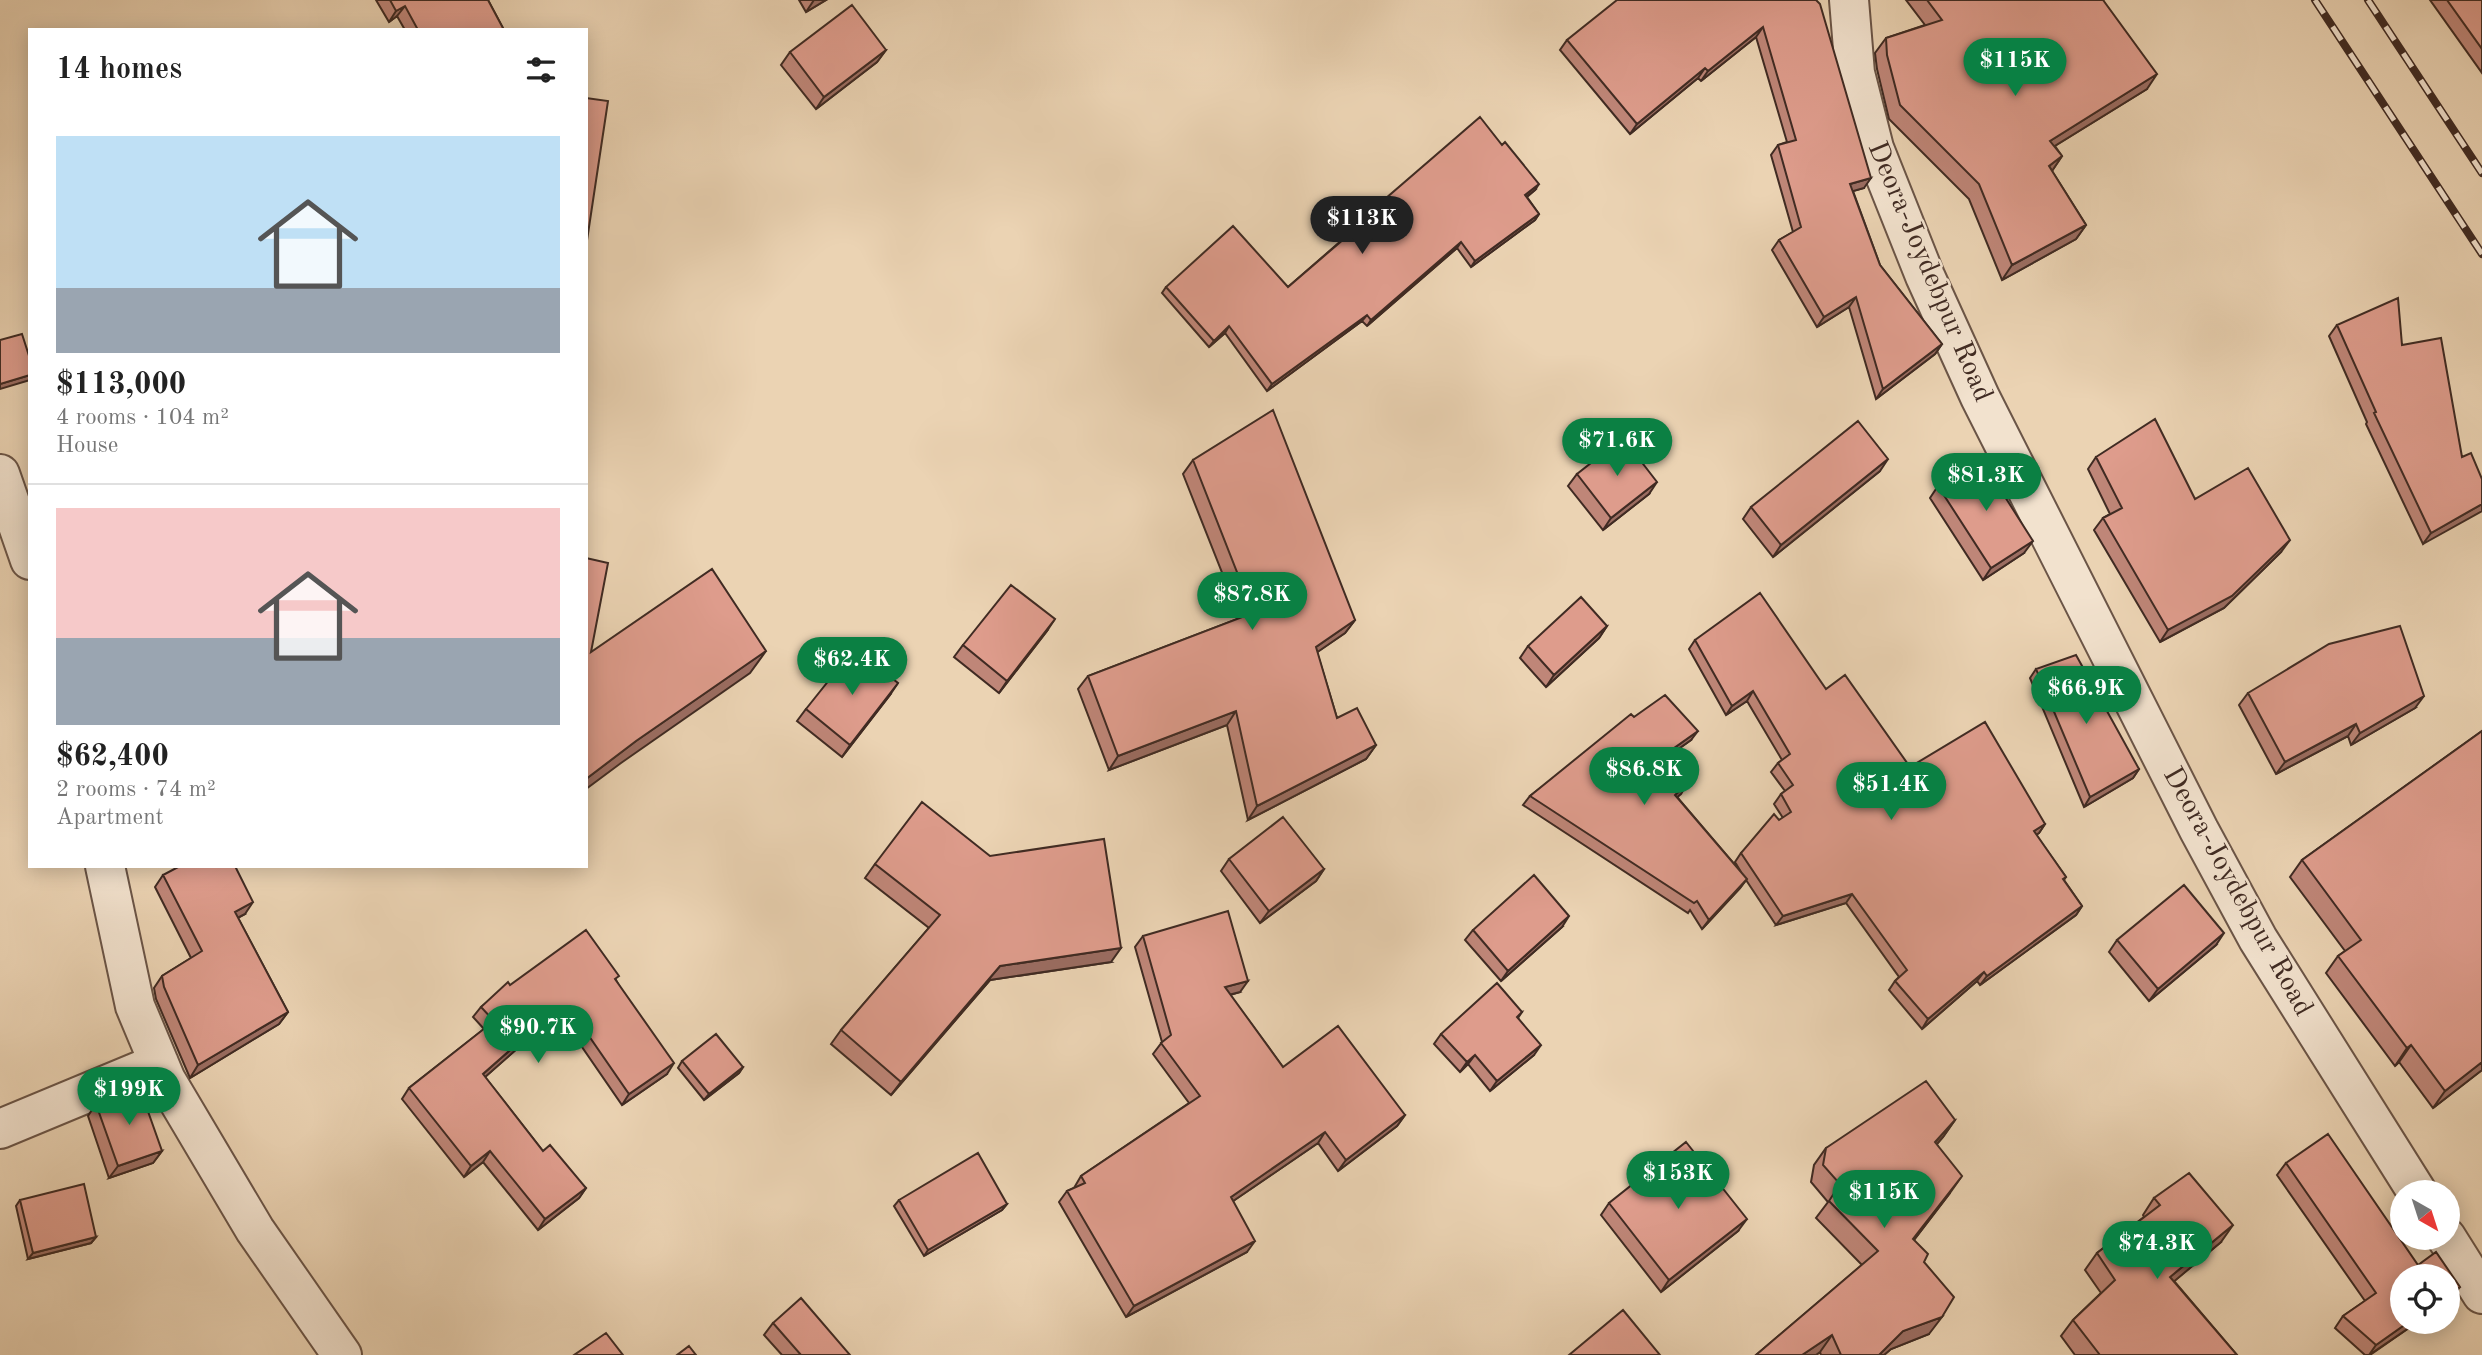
<!DOCTYPE html>
<meta charset="utf-8">
<style>
:root{--surface:#fff;--page:#f2f2f2;--text:#222;--muted:#767676;--line:#e0e0e0;--accent:#0b8043}
body{margin:0;font-family:"Old Standard TT",serif;background:var(--page);color:var(--text);height:100vh;display:flex;flex-direction:column;font-size:26px;white-space:nowrap}
*{box-sizing:border-box;margin:0}
p{font-size:23px;color:var(--muted)}
.icon{flex:none;width:38px;height:38px;fill:none;stroke:currentColor;stroke-width:2;stroke-linecap:round;stroke-linejoin:round}
.map{position:relative;flex:1;overflow:hidden}
.panel{position:absolute;left:28px;top:28px;width:560px;height:840px;display:flex;flex-direction:column;background:var(--surface);border-radius:0px;box-shadow:0 4px 18px #0003}
.panel>*{flex:none}
.needle{width:46px;rotate:141deg}
.controls{position:absolute;left:2390px;top:1180px;display:grid;gap:14px}
.controls a{display:grid;place-items:center;width:70px;height:70px;border-radius:50%;background:var(--surface);box-shadow:0 4px 18px #0003;font-size:35px}
.price{position:absolute;translate:-50% -60px;padding:0 16px;border-radius:24px;background:var(--accent);color:#fff;font-size:23px;line-height:46px;filter:drop-shadow(0 2px 4px #0008)}
.price::after{content:'';position:absolute;left:50%;top:42px;width:21px;height:16px;margin-left:-10px;background:inherit;clip-path:polygon(0 0,100% 0,50% 100%)}
.price.active{background:#222;color:#fff}
ul{padding:0;list-style:none}
li{display:grid;align-content:center;gap:14px;height:371px;padding:0 28px}
li+li{border-top:2px solid var(--line)}
li span{display:grid;place-items:center;height:217px;border-radius:0px;color:#555}
li>.icon{margin-inline-start:auto}
span .icon{width:126px;height:126px;fill:#fffc;stroke-width:1}
li b{font-size:30px}
h2{display:flex;justify-content:space-between;align-items:center;height:84px;padding:0 28px;font-size:30px}
.map>svg:first-child{display:block}
.lines{fill:none;stroke-linecap:round;stroke-linejoin:round}
.minor-casing{stroke:#6b5547;stroke-width:42}
.tertiary-casing{stroke:#6b5547;stroke-width:42}
.minor{stroke:#f2e2ce;stroke-width:38}
.tertiary{stroke:#f2e2ce;stroke-width:38}
.rail-casing{stroke:#402b23;stroke-width:8}
.rail{stroke:#f2e2ce;stroke-width:5;stroke-dasharray:16;stroke-linecap:butt}
.wall{fill:#bf8678;stroke:#402b23;stroke-width:2}
.shaded-wall{fill:#9b6d62;stroke:#402b23;stroke-width:2}
.building{fill:#de9c8c;stroke:#402b23;stroke-width:2}
.labels{text-anchor:middle;dominant-baseline:central;stroke-width:5;stroke-linejoin:round;paint-order:stroke}
.street-label{font-size:28px;fill:#402b23;stroke:#f2e2ce}
</style>
<div class="map">
<svg width="2482" height="1355" viewBox="0 0 2482 1355">
<rect width="100%" height="100%" fill="#ebd3b3"/>
<filter id="stains"><feTurbulence type="fractalNoise" baseFrequency=".00286" numOctaves="4"/><feColorMatrix values="0 0 0 0 .2 0 0 0 0 .09 0 0 0 0 .02 0 0 0 .5 -.17"/></filter>
<radialGradient id="worn" r=".72"><stop offset=".6" stop-color="#630" stop-opacity="0"/><stop offset="1" stop-color="#630" stop-opacity=".3"/></radialGradient>
<g class="lines">
<g class="minor-casing">
<path id="minor" d="M0,474L30,560
M105,866L135,1006L166,1080L255,1230L342,1355
M0,1129L159,1063"/>
</g>
<g class="tertiary-casing">
<path id="tertiary" d="M1849,0L1855,73L1874,148L1925,276L1980,397L2199,830L2258,939L2417,1192
M2446,1237L2482,1294"/>
</g>
<use href="#minor" class="minor"/>
<use href="#tertiary" class="tertiary"/>
<g class="rail-casing">
<path id="rail" d="M2315,0L2482,254
M2368,0L2482,173"/>
</g>
<use href="#rail" class="rail"/>
</g>
<path class="wall" d="M376,0H488L504,30H405L397,16L389,22Z
M799,0H826L806,12Z
M1816,0L1864,188L1853,191L1880,265L1942,344L1935,354L1876,399L1849,307L1817,327L1772,250L1779,240L1793,232L1771,155L1778,145L1787,142L1756,37L1701,81L1698,78L1630,134L1560,50L1567,40Z
M1906,0H2103L2147,89L2055,146L2062,156L2052,171L2086,225L2076,239L2002,280L1969,199L1889,119L1877,69L1875,53L1886,38L1925,25Z
M2430,0H2482V73Z
M886,50L877,62L816,109L781,65L790,52Z
M1535,190L1527,197L1539,214L1535,220L1471,267L1457,248L1367,326L1362,321L1267,391L1225,333L1209,347L1162,293L1166,287H1288L1381,206L1380,205L1385,199Z
M2337,325L2402,345L2462,457L2482,479L2423,544L2366,424L2367,422L2329,336Z
M2096,457L2195,499L2281,552L2224,608L2160,642L2094,530L2103,518L2110,514L2088,469Z
M1193,460L1355,620L1345,633L1317,652L1337,718L1376,745L1366,759L1248,820L1227,725L1109,770L1078,689L1088,676L1240,618L1183,474Z
M1880,471L1773,557L1743,519L1751,507Z
M1577,474L1649,494L1603,530L1568,486Z
M1938,486L2024,553L1983,580L1930,498Z
M1607,626L1599,638L1546,687L1520,658L1528,646Z
M1047,631L999,693L954,657L963,645Z
M1695,640L1826,689L1910,767L2045,824L2039,833L2036,835L2066,877L2064,880L2082,906L2076,915L1980,985L1977,981L1922,1029L1889,990L1895,981L1899,977L1846,903L1776,925L1746,880L1740,888L1702,929L1690,910L1688,913L1523,805L1530,796L1634,717L1691,740L1656,765L1687,784L1677,797L1741,872L1735,862L1741,853L1783,818L1774,804L1781,794L1785,791L1771,772L1778,763L1782,760L1747,701L1726,715L1689,649Z
M2036,669L2139,769L2133,778L2084,807L2030,678Z
M2248,693L2415,708L2351,745L2348,736L2276,774L2239,705Z
M890,695L842,757L797,721L806,709Z
M2482,731V1070L2433,1108L2399,1062L2395,1066L2326,973L2338,956L2345,951L2290,877L2302,860Z
M1229,859L1324,869L1316,881L1260,923L1221,871Z
M875,864L1111,962L990,980L891,1095L831,1044L841,1030L929,928L865,878Z
M163,875L245,914L238,918L288,1012L279,1024L190,1078L156,999L154,988L162,976L191,958L155,887Z
M1562,927L1501,981L1465,940L1473,930Z
M1143,936L1240,992L1230,995L1283,1067L1405,1115L1397,1126L1338,1171L1318,1143L1233,1201L1247,1252L1126,1317L1059,1202L1067,1191L1074,1188L1081,1176L1189,1103L1153,1054L1162,1042L1135,947Z
M2117,940L2216,945L2149,1001L2109,952Z
M616,980L667,1074L622,1105L564,1021L549,1032L544,1025L485,1077L543,1151L586,1188L579,1198L538,1230L483,1162L464,1177L402,1099L409,1088L484,1029L473,1017L481,1007L510,985Z
M1522,1012L1518,1018L1534,1055L1490,1091L1468,1064L1460,1072L1434,1044L1441,1034Z
M682,1061L743,1067L739,1073L704,1100L678,1068Z
M96,1104L162,1151L153,1163L109,1178L88,1116Z
M1955,1120L1943,1137L1937,1144L1950,1193L1914,1240L1924,1262L1929,1334L1891,1349L1884,1355H1821L1820,1352L1816,1355H1756L1862,1265L1816,1218L1828,1202L1811,1182L1814,1165L1826,1148Z
M2286,1163L2418,1265L2451,1299L2403,1321H2419L2370,1355H2365L2335,1328L2343,1316L2365,1301L2277,1175Z
M2154,1198L2221,1242L2174,1281L2237,1355H2075L2061,1336L2073,1320L2101,1293L2085,1270L2097,1253L2144,1217L2143,1215Z
M20,1200L96,1237L91,1243L28,1259L16,1206Z
M899,1200L1007,1204L1002,1210L924,1256L894,1206Z
M1609,1203L1738,1231L1661,1292L1601,1215Z
M773,1323L850,1355H782L764,1335Z"/>
<path class="shaded-wall" d="M814,0H826L806,12Z
M405,6L397,16L389,22L396,11Z
M1763,27L1756,37L1701,81L1708,71Z
M886,50L877,62L816,109L824,97Z
M1705,68L1698,78L1630,134L1637,124Z
M2157,74L2147,89L2040,155L2050,141Z
M2062,156L2052,171L2049,166Z
M1871,178L1864,188L1843,194L1850,184Z
M1539,184L1535,190L1521,201L1525,195Z
M1539,214L1535,220L1471,267L1475,261Z
M2086,225L2076,239L2002,280L2012,265Z
M1461,242L1457,248L1367,326L1371,320Z
M1856,297L1849,307L1817,327L1824,317Z
M1367,315L1362,321L1267,391L1272,384Z
M1229,326L1225,333L1209,347L1214,341Z
M1942,344L1935,354L1876,399L1883,389Z
M30,375V380L0,389V384Z
M1888,459L1880,471L1773,557L1781,545Z
M1657,482L1649,494L1603,530L1611,518Z
M2482,504V511L2423,544L2431,533Z
M2290,540L2281,552L2224,608L2160,642L2168,630Z
M2033,541L2024,553L1983,580L1991,568Z
M1055,619L1047,631L999,693L1007,681Z
M1355,620L1345,633L1306,660L1316,647Z
M1607,626L1599,638L1546,687L1554,675Z
M766,651L750,673L621,763L586,789V779L636,741Z
M898,683L890,695L842,757L850,745Z
M1753,691L1747,701L1726,715L1732,706Z
M2424,696L2415,708L2351,745L2360,733Z
M1236,711L1227,725L1109,770L1118,756Z
M2356,724L2348,736L2276,774L2285,762Z
M1698,731L1691,740L1646,772L1653,763Z
M1376,745L1366,759L1248,820L1257,806Z
M2139,769L2133,778L2084,807L2090,797Z
M1687,784L1681,794L1669,804L1675,795Z
M2045,824L2039,833L2027,840L2034,831Z
M1324,869L1316,881L1260,923L1269,911Z
M1747,879L1740,888L1702,929L1709,920Z
M1852,894L1846,903L1776,925L1783,916Z
M253,902L245,914L226,924L235,912Z
M2082,906L2076,915L1980,985L1987,976Z
M1569,916L1562,927L1501,981L1508,971Z
M2224,933L2216,945L2149,1001L2158,989Z
M1121,948L1111,962L990,980L891,1095L901,1082L1000,966Z
M1984,972L1977,981L1922,1029L1928,1019Z
M1248,981L1240,992L1217,998L1225,987Z
M571,1010L564,1021L549,1032L556,1021Z
M288,1012L279,1024L190,1078L198,1065Z
M551,1014L544,1025L476,1085L483,1074Z
M1541,1045L1534,1055L1490,1091L1497,1081Z
M2411,1045L2399,1062L2395,1066L2407,1048Z
M1475,1055L1468,1064L1460,1072L1467,1062Z
M2482,1062V1070L2433,1108L2445,1091Z
M674,1063L667,1074L622,1105L629,1094Z
M743,1067L739,1073L704,1100L709,1094Z
M1405,1115L1397,1126L1338,1171L1346,1160Z
M1955,1120L1943,1137L1923,1159L1935,1142Z
M1325,1132L1318,1143L1223,1208L1231,1197Z
M162,1151L153,1163L109,1178L118,1166Z
M490,1151L483,1162L464,1177L471,1166Z
M1962,1176L1950,1193L1901,1257L1913,1239Z
M586,1188L579,1198L538,1230L545,1219Z
M1007,1204L1002,1210L924,1256L928,1250Z
M1747,1219L1738,1231L1661,1292L1669,1280Z
M2233,1225L2221,1242L2159,1294L2170,1277Z
M96,1237L91,1243L28,1259L33,1253Z
M1255,1241L1247,1252L1126,1317L1134,1306Z
M2460,1287L2451,1299L2448,1301V1295Z
M1942,1317L1929,1334L1891,1349L1884,1355H1879L1903,1331Z
M2410,1321H2419L2369,1355L2376,1345Z
M1832,1335L1820,1352L1816,1355H1802Z"/>
<path class="building" d="M390,0H488L504,30H418L405,6L396,11Z
M1617,0H1816L1820,4L1871,178L1850,184L1880,265L1942,344L1883,389L1856,297L1824,317L1779,240L1801,227L1778,145L1796,140L1763,27L1708,71L1705,68L1637,124L1567,40Z
M1927,0H2103L2157,74L2050,141L2062,156L2049,166L2086,225L2012,265L1979,184L1900,105L1887,55L1886,38L1942,20Z
M2447,0H2482V49Z
M852,5L886,50L824,97L790,52Z
M586,98L608,101L586,247Z
M1480,117L1502,145L1505,142L1539,184L1525,195L1539,214L1475,261L1461,242L1371,320L1367,315L1272,384L1229,326L1214,341L1166,287L1233,226L1288,287L1387,202L1385,199Z
M2398,298L2402,345L2441,338L2462,457L2471,453L2482,479V504L2431,533L2374,413L2376,412L2337,325Z
M22,334L30,359V375L0,384V340Z
M1273,410L1355,620L1316,647L1337,718L1357,708L1376,745L1257,806L1236,711L1118,756L1088,676L1253,613L1193,460Z
M2155,419L2195,499L2248,468L2290,540L2232,596L2168,630L2103,518L2122,508L2096,457Z
M1858,421L1888,459L1781,545L1751,507Z
M1623,438L1657,482L1611,518L1577,474Z
M1981,459L2033,541L1991,568L1938,486Z
M586,558L608,563L591,652L712,569L766,651L636,741L586,779Z
M1011,585L1055,619L1007,681L963,645Z
M1760,593L1826,689L1845,675L1910,767L1985,722L2045,824L2034,831L2066,877L2063,879L2082,906L1987,976L1984,972L1928,1019L1895,981L1907,970L1852,894L1783,916L1741,853L1774,814L1779,820L1791,812L1781,794L1793,785L1778,763L1790,754L1753,691L1732,706L1695,640Z
M1581,597L1607,626L1554,675L1528,646Z
M2400,626L2424,696L2360,733L2356,724L2285,762L2248,693L2329,644Z
M854,649L898,683L850,745L806,709Z
M2076,655L2139,769L2090,797L2036,669Z
M1665,695L1698,731L1653,763L1687,784L1675,795L1747,879L1709,920L1697,901L1694,903L1530,796L1631,714L1634,717Z
M2482,731V1062L2445,1091L2411,1045L2407,1048L2338,956L2361,940L2302,860Z
M922,802L990,856L1104,839L1121,948L1000,966L901,1082L841,1030L940,915L875,864Z
M1283,817L1324,869L1269,911L1229,859Z
M180,866H235L253,902L235,912L288,1012L198,1065L164,987L162,976L202,951L163,875Z
M1534,875L1569,916L1508,971L1473,930Z
M2184,885L2224,933L2158,989L2117,940Z
M1228,911L1248,981L1225,987L1283,1067L1338,1026L1405,1115L1346,1160L1325,1132L1231,1197L1255,1241L1134,1306L1067,1191L1085,1183L1081,1176L1200,1096L1161,1043L1171,1035L1143,936Z
M586,930L619,976L615,979L674,1063L629,1094L571,1010L556,1021L551,1014L483,1074L543,1151L550,1145L586,1188L545,1219L490,1151L471,1166L409,1088L494,1021L481,1007L508,982L510,985Z
M1497,983L1522,1012L1517,1017L1541,1045L1497,1081L1475,1055L1467,1062L1441,1034Z
M716,1034L743,1067L709,1094L682,1061Z
M1926,1081L1955,1120L1935,1142L1962,1176L1913,1239L1928,1254L1924,1262L1954,1297L1942,1317L1903,1331L1879,1355H1841L1832,1335L1802,1355H1756L1878,1251L1829,1201L1840,1184L1823,1165L1826,1148Z
M139,1086L162,1151L118,1166L96,1104Z
M2328,1134L2418,1265L2436,1252L2460,1287L2448,1295V1276H2403V1321H2410L2376,1345L2343,1316L2376,1293L2286,1163Z
M1686,1142L1747,1219L1669,1280L1609,1203Z
M978,1153L1007,1204L928,1250L899,1200Z
M2189,1173L2233,1225L2170,1277L2237,1355H2100L2073,1320L2115,1280L2097,1253L2160,1205L2154,1198Z
M84,1184L96,1237L33,1253L20,1200Z
M801,1298L850,1355H801L773,1323Z
M1623,1310L1660,1355H1569Z
M606,1333L623,1355H574Z
M689,1346L696,1355H677Z"/>
<g class="labels">
<g class="street-label">
<text transform="translate(1929 272) rotate(67)">Deora-Joydebpur Road</text>
<text transform="translate(2237 892) rotate(61)">Deora-Joydebpur Road</text>
</g>
</g>
<rect width="100%" height="100%" filter="url(#stains)"/>
<rect width="100%" height="100%" fill="url(#worn)"/>
</svg>
<div class="controls">
<a><svg class="needle" viewBox="-14 -14 28 28"><path d="M0-13l5 13h-10z" fill="#e53935"/><path d="M0 13l5-13h-10z" fill="#767676"/></svg></a>
<a><svg class="icon" aria-label="locate" viewBox="0 0 24 24"><circle cx="12" cy="12" r="6"/><path d="M12 2v4M12 18v4M2 12h4M18 12h4"/></svg></a>
</div>
<b class="price" style="left:2015px;top:98px">$115K</b>
<b class="price active" style="left:1362px;top:256px">$113K</b>
<b class="price" style="left:1617px;top:478px">$71.6K</b>
<b class="price" style="left:1986px;top:513px">$81.3K</b>
<b class="price" style="left:1252px;top:632px">$87.8K</b>
<b class="price" style="left:852px;top:697px">$62.4K</b>
<b class="price" style="left:2086px;top:726px">$66.9K</b>
<b class="price" style="left:1644px;top:807px">$86.8K</b>
<b class="price" style="left:1891px;top:822px">$51.4K</b>
<b class="price" style="left:538px;top:1065px">$90.7K</b>
<b class="price" style="left:129px;top:1127px">$199K</b>
<b class="price" style="left:1678px;top:1211px">$153K</b>
<b class="price" style="left:1884px;top:1230px">$115K</b>
<b class="price" style="left:2157px;top:1281px">$74.3K</b>
<section class="panel">
<h2>14 homes<svg class="icon" aria-label="filters" viewBox="0 0 24 24"><path d="M4 7h16M4 17h16"/><circle cx="9" cy="7" r="2"/><circle cx="15" cy="17" r="2"/></svg></h2>
<ul>
<li><span style="background:linear-gradient(#bfe0f5 70%,#9aa5b1 0)"><svg class="icon" aria-label="home" viewBox="0 0 24 24"><path d="M3 11l9-7 9 7M6 9v11h12V9"/></svg></span><div><b>$113,000</b><p>4 rooms · 104 m²</p><p>House</p></div></li>
<li><span style="background:linear-gradient(#f6c9c9 60%,#9aa5b1 0)"><svg class="icon" aria-label="home" viewBox="0 0 24 24"><path d="M3 11l9-7 9 7M6 9v11h12V9"/></svg></span><div><b>$62,400</b><p>2 rooms · 74 m²</p><p>Apartment</p></div></li>
</ul>
</section>
</div>
